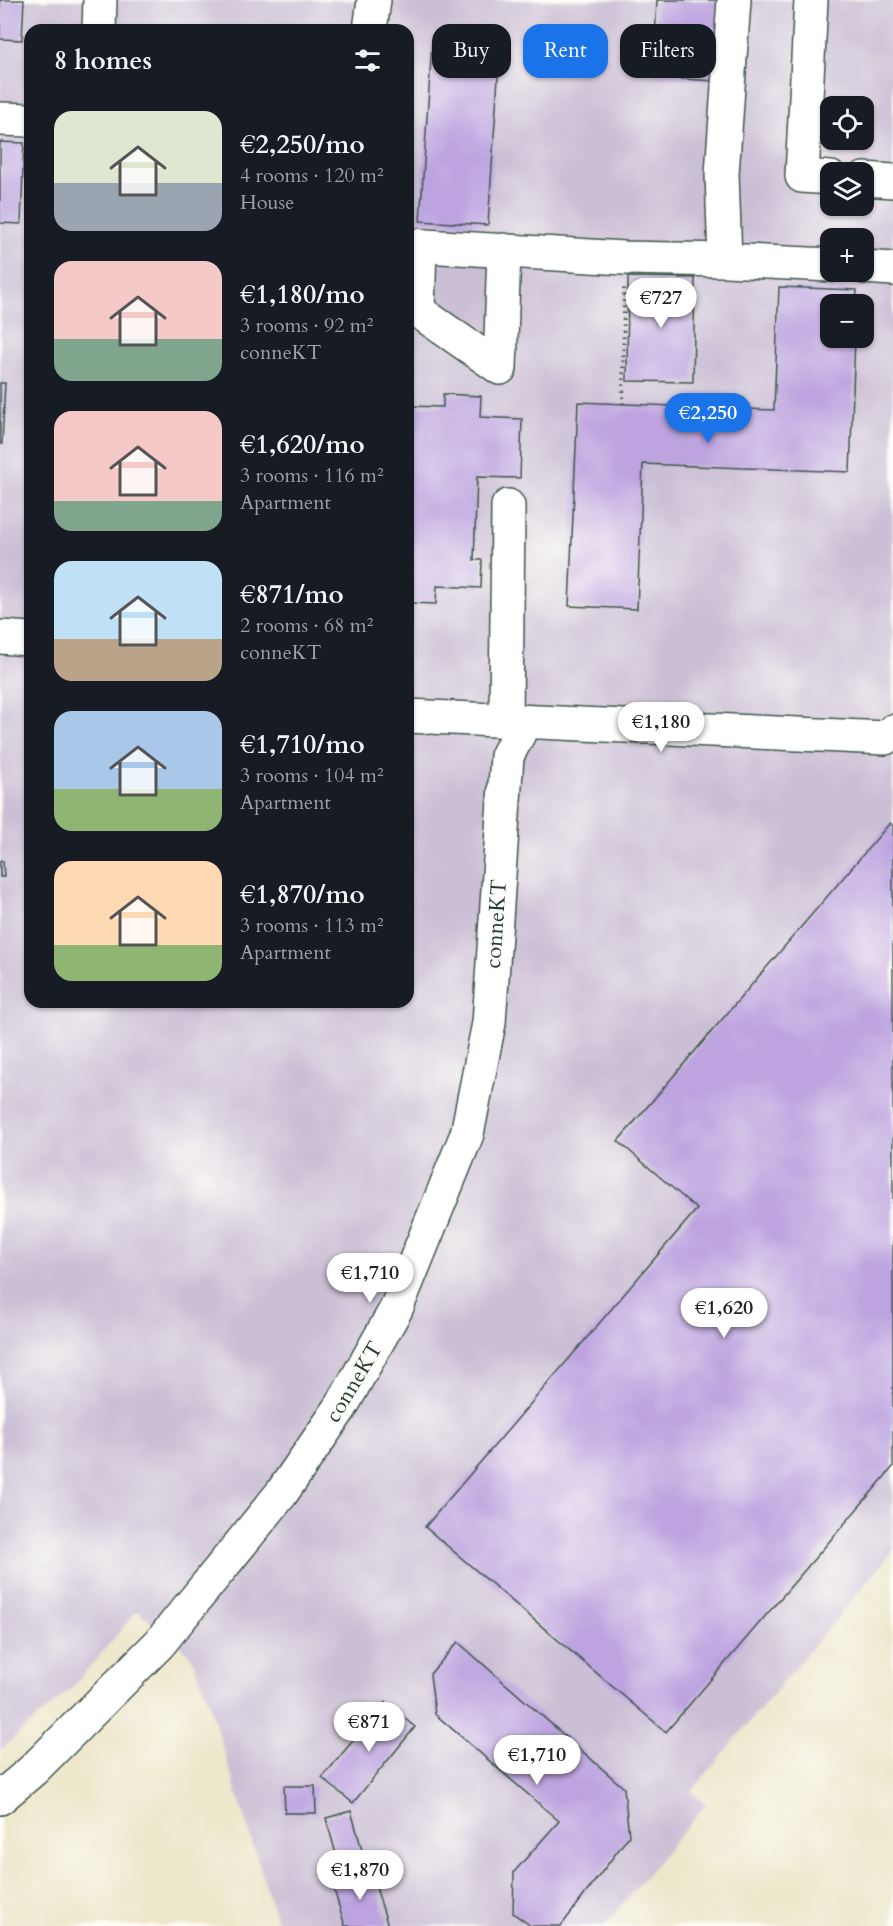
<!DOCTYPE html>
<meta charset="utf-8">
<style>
:root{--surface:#171b24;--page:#242831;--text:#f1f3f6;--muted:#9ea1a6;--accent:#1a73e8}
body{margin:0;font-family:Cardo,serif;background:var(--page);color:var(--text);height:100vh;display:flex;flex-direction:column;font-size:22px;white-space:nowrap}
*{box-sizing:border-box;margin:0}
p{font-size:20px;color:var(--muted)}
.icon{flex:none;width:33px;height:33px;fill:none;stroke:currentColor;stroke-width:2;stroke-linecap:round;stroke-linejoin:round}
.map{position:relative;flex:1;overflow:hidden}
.side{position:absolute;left:24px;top:24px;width:390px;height:984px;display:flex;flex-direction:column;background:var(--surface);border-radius:18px;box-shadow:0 2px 4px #0004}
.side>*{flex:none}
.hud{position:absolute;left:432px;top:24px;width:370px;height:54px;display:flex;gap:12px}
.buttons{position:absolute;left:820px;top:96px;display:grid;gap:12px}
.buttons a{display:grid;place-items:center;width:54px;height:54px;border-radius:12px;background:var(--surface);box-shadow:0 2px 4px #0004;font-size:30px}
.price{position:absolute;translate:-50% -51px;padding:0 14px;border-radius:21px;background:#fff;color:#222;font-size:20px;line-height:39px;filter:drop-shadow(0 2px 3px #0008)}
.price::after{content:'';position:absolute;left:50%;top:36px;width:18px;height:14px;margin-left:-9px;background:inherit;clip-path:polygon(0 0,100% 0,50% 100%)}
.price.current{background:var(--accent);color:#fff}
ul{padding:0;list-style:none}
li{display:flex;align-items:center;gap:18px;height:150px;padding:0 30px}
li span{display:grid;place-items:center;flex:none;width:168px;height:120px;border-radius:18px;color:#555}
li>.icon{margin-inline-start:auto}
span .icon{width:72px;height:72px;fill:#fffc;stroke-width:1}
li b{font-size:26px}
h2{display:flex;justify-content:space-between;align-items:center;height:72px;padding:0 30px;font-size:26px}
.chip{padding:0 21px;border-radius:18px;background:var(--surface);box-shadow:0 2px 4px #0004;font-size:21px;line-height:54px}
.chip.current{background:var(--accent);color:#fff}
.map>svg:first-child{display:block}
.industrial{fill:#cbbfd5;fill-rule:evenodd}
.building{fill:#bda4e0}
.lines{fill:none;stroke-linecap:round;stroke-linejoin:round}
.minor-casing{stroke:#3e564a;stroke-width:36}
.path{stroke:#3e564a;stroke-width:4;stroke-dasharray:1.5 4.5;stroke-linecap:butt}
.minor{stroke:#fff;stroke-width:33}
.labels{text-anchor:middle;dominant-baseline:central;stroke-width:5;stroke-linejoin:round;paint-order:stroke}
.street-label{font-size:22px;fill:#1f3d34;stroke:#fdfcf7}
</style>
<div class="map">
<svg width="893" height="1926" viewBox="0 0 893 1926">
<rect width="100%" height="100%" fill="#fdfcf7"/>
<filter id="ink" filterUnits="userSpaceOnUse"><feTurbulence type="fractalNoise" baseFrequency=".0167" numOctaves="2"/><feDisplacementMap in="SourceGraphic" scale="12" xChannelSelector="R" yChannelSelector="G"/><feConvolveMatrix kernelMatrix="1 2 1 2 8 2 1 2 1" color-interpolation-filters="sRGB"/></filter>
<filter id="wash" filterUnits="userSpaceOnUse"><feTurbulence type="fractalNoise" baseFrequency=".008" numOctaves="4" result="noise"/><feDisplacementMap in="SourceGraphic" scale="24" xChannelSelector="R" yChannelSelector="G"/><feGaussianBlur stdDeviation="1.35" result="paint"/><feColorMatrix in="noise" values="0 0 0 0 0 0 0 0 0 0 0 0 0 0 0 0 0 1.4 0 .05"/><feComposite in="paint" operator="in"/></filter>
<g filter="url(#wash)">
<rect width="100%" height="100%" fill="#ede7ca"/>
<path class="industrial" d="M0,0H893V1551L691,1792L706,1804L604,1926H278L206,1693L191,1656L137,1611L73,1687L0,1750ZM30,30H408V1002H30ZM831,106H864V140H831ZM831,172H864V206H831ZM831,238H864V272H831ZM831,304H864V338H831Z"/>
<g id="blocks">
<path class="building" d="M0,0H24L22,40L0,39Z
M657,0H719L714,81L653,77Z
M432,44L500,48L488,225L420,221Z
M0,142L24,143L21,224L0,223Z
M628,277L695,278L693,382L627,381Z
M779,287L857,290L856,304H831V338H855L850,472L643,464L637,609L569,606L578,402L774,410Z
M0,383H5L2,444H0Z
M443,394L481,396L480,417L522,419L520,478L477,477L474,560H482L481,588L437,586L436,604L408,603V406L443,407Z
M890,823L893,826V1467L666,1732L425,1527L697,1209L618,1141Z
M0,861H3L4,877H0Z
M458,1642L624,1788L629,1836L561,1926H531L513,1913L514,1872L559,1821L435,1714L430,1674Z
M385,1702L415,1727L353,1803L322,1778Z
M284,1786H315L316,1813H285Z
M351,1811L366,1864L341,1872L326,1818Z
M371,1871L388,1926H345L332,1883Z"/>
</g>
</g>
<g filter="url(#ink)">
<use href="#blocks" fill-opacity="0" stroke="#3e564a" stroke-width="1.5"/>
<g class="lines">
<g class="minor-casing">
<path id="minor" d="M811,0L802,176L831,178
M99,30L100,0
M370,30L374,0
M0,119L30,120
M864,179L893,181
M408,245L624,258L725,260L831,265
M420,246L418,311L500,368
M725,260L722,174L734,0
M864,267L893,269
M500,368L504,250
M0,637L30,639
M408,716L885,738L893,731
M506,721L508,506
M0,1798L33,1770L159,1644L281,1494L341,1407L396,1309L467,1134L489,1023L507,756L525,722"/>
</g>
<path class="path" d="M623,404L624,288"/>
<use href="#minor" class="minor"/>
</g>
</g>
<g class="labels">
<g class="street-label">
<text transform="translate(496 924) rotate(-86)">conneKT</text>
<text transform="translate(354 1382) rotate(-59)">conneKT</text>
</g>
</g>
</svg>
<div class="buttons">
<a><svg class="icon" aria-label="locate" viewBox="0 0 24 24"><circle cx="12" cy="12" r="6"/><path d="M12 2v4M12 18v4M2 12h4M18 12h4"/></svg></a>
<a><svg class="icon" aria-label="layers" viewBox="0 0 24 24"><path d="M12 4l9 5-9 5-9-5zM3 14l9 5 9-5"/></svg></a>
<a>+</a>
<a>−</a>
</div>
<b class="price" style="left:661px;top:329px">€727</b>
<b class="price current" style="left:708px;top:444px">€2,250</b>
<b class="price" style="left:661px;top:753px">€1,180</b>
<b class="price" style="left:370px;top:1304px">€1,710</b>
<b class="price" style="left:724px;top:1339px">€1,620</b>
<b class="price" style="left:369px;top:1753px">€871</b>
<b class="price" style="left:537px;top:1786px">€1,710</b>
<b class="price" style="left:360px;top:1901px">€1,870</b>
<div class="hud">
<a class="chip">Buy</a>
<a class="chip current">Rent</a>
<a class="chip">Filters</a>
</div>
<section class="side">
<h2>8 homes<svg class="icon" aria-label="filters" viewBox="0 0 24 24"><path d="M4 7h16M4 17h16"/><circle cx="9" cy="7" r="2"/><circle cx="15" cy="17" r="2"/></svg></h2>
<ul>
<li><span style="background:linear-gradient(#dfe7d0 60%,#9aa5b1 0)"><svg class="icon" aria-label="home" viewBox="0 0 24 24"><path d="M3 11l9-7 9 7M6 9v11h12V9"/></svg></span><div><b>€2,250/mo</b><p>4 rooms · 120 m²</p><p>House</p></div></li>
<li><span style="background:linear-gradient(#f6c9c9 65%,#7fa58c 0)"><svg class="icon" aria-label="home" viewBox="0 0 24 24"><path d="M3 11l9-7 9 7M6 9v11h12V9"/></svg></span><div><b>€1,180/mo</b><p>3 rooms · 92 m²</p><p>conneKT</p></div></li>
<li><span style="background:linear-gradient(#f6c9c9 75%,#7fa58c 0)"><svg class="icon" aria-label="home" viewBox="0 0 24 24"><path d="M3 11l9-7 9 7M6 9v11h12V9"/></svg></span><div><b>€1,620/mo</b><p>3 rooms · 116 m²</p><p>Apartment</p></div></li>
<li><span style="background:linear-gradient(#bfe0f5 65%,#b9a48a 0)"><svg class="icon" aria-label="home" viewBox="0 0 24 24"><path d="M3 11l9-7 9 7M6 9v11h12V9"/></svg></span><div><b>€871/mo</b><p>2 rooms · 68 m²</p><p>conneKT</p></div></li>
<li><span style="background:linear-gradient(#a9c7e8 65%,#8fb573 0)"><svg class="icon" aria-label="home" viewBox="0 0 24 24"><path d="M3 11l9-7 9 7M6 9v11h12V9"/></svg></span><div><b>€1,710/mo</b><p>3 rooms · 104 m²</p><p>Apartment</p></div></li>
<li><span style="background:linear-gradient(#ffd9b3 70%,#8fb573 0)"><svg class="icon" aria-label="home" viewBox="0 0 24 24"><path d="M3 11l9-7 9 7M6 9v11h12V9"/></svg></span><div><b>€1,870/mo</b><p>3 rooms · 113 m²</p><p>Apartment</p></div></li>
</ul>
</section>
</div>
